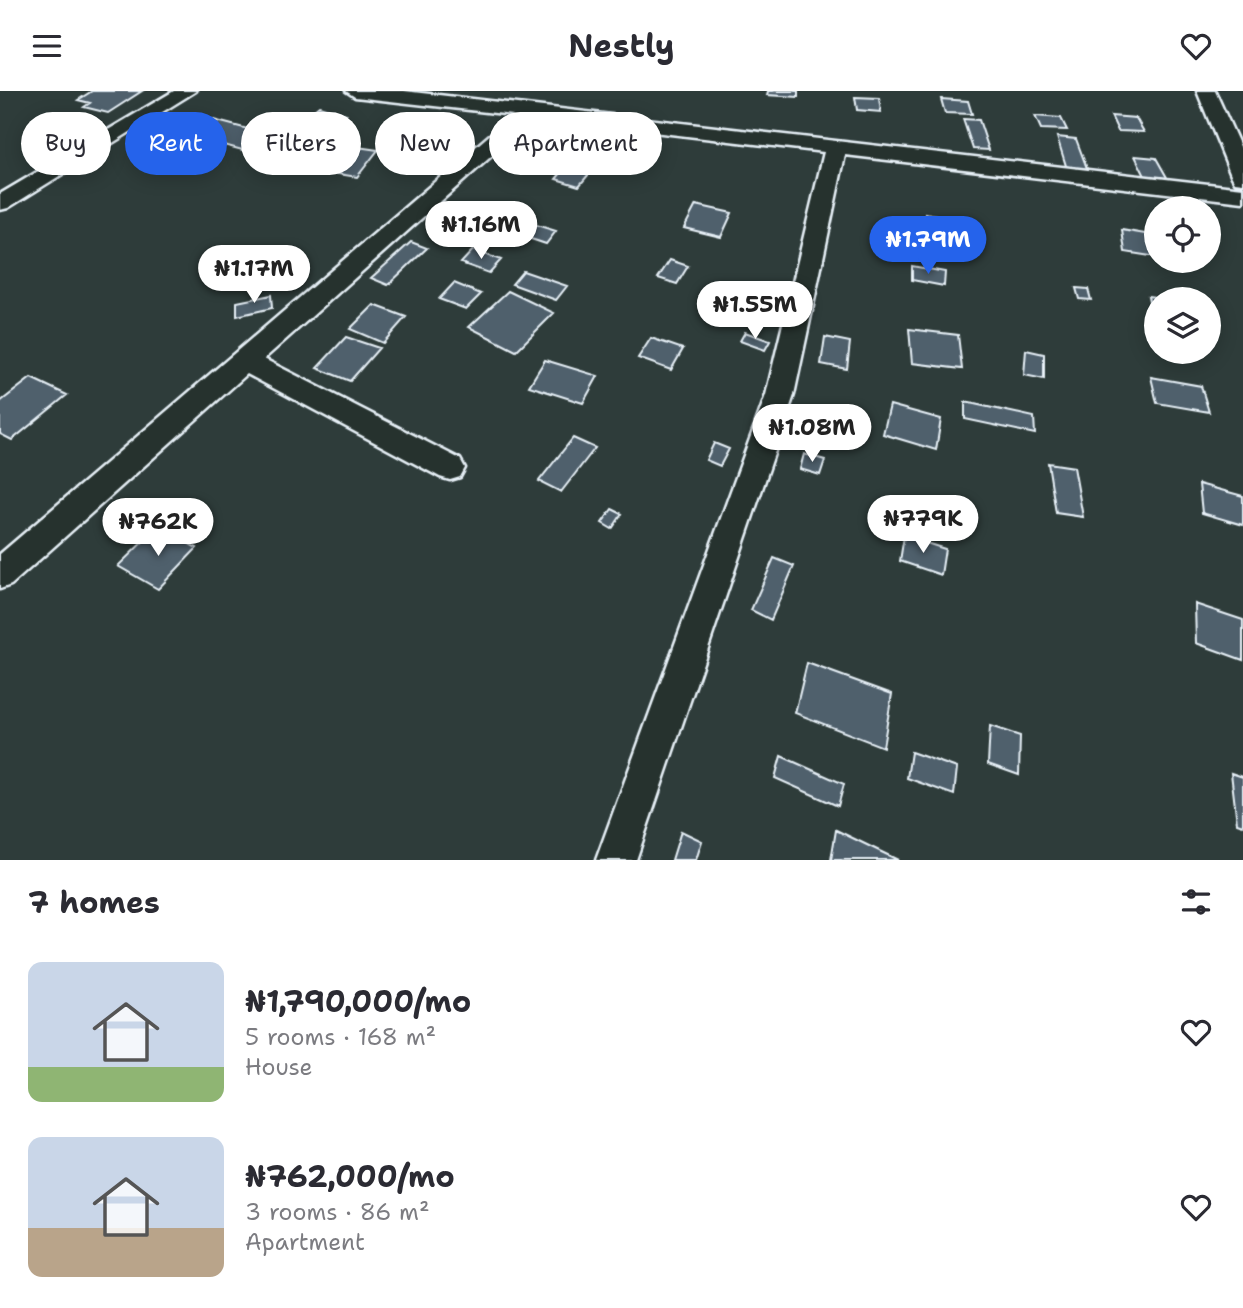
<!DOCTYPE html>
<meta charset="utf-8">
<style>
:root{--surface:#fff;--page:#f2f2f3;--text:#2b2b33;--muted:#7c7c81;--accent:#2563eb}
body{margin:0;font-family:"Shantell Sans",sans-serif;background:var(--page);color:var(--text);height:100vh;display:flex;flex-direction:column;font-size:26px;white-space:nowrap}
*{box-sizing:border-box;margin:0}
p{font-size:23px;color:var(--muted)}
.icon{flex:none;width:38px;height:38px;fill:none;stroke:currentColor;stroke-width:2;stroke-linecap:round;stroke-linejoin:round}
.map{position:relative;height:769px;overflow:hidden}
.details{display:flex;flex-direction:column;background:var(--surface);flex:1}
.details>*{flex:none}
.top-card{position:absolute;left:21px;top:21px;width:700px;height:63px;display:flex;gap:14px}
.buttons{position:absolute;left:1144px;top:105px;display:grid;gap:14px}
.buttons a{display:grid;place-items:center;width:77px;height:77px;border-radius:50%;background:var(--surface);box-shadow:0 4px 18px #0003;font-size:35px}
.price{position:absolute;translate:-50% -60px;padding:0 16px;border-radius:24px;background:#fff;color:#222;font-size:23px;line-height:46px;filter:drop-shadow(0 2px 4px #0008)}
.price::after{content:'';position:absolute;left:50%;top:42px;width:21px;height:16px;margin-left:-10px;background:inherit;clip-path:polygon(0 0,100% 0,50% 100%)}
.price.selected{background:var(--accent);color:#fff}
ul{padding:0;list-style:none}
li{display:flex;align-items:center;gap:21px;height:175px;padding:0 28px}
li span{display:grid;place-items:center;flex:none;width:196px;height:140px;border-radius:14px;color:#555}
li>.icon{margin-inline-start:auto}
span .icon{width:84px;height:84px;fill:#fffc;stroke-width:1}
li b{font-size:30px}
h2{display:flex;justify-content:space-between;align-items:center;height:84px;padding:0 28px;font-size:30px}
.chip{padding:0 24px;border-radius:32px;background:var(--surface);box-shadow:0 4px 18px #0003;font-size:24px;line-height:63px}
.chip.selected{background:var(--accent);color:#fff}
header{display:flex;justify-content:space-between;align-items:center;height:91px;padding:0 28px;background:var(--surface);font-size:32px;font-weight:700}
.map>svg:first-child{display:block}
.building{fill:#4f606c;stroke:#e8f1f8;stroke-width:2}
.lines{fill:none;stroke-linecap:round;stroke-linejoin:round}
.minor-casing{stroke:#e8f1f8;stroke-width:5}
.minor{fill:#26332d;fill-rule:evenodd}
</style>
<header><svg class="icon" aria-label="menu" viewBox="0 0 24 24"><path d="M4 6h16M4 12h16M4 18h16"/></svg>Nestly<svg class="icon" aria-label="heart" viewBox="0 0 24 24"><path d="M12 20l-8-8c-3-5 5-10 8-4 3-6 11-1 8 4z"/></svg></header>
<div class="map">
<svg width="1243" height="769" viewBox="0 0 1243 769">
<rect width="100%" height="100%" fill="#2e3c3a"/>
<filter id="ink" filterUnits="userSpaceOnUse"><feTurbulence type="fractalNoise" baseFrequency=".0143" numOctaves="2"/><feDisplacementMap in="SourceGraphic" scale="14" xChannelSelector="R" yChannelSelector="G"/><feConvolveMatrix kernelMatrix="1 2 1 2 8 2 1 2 1" color-interpolation-filters="sRGB"/></filter>
<g filter="url(#ink)">
<path class="building" d="M92,0H142L108,22L84,16L90,12L78,9Z
M768,0H798V6L767,4Z
M855,6L879,7L881,21L857,19Z
M941,8L968,10L972,23L945,22Z
M319,15L346,23L310,52L283,44Z
M1035,25L1061,27L1067,39L1041,38Z
M1111,25L1136,27L1144,41L1118,40Z
M202,26L267,43L246,60L179,42Z
M963,28L979,29L989,59L973,58Z
M1057,46L1076,48L1088,80L1067,78Z
M330,52L378,59L357,86L307,78Z
M1135,65L1156,67L1169,90L1147,89Z
M566,76L589,83L579,95L556,88Z
M696,114L732,122L721,146L684,137Z
M925,122L961,128V143L924,138Z
M530,132L556,140L546,153L519,144Z
M1122,139L1157,145V166L1125,161Z
M411,151L427,157L388,194L371,187Z
M473,159L501,169L489,182L461,172Z
M670,169L688,175L677,193L658,187Z
M912,175L945,181L944,195L912,189Z
M523,180L567,195L556,209L512,193Z
M454,192L481,203L466,218L439,208Z
M1076,197L1088,198L1091,209L1079,208Z
M508,200L554,222L516,260L469,236Z
M271,204L272,217L237,225V211Z
M1148,205L1169,208H1157V225H1152Z
M374,214L406,226L383,252L350,238Z
M909,238L958,244L962,278L912,272Z
M745,241L770,250L765,259L740,250Z
M346,246L379,257L350,290L317,277Z
M825,246L850,251L847,278L821,273Z
M651,247L683,258L671,279L638,267Z
M1026,259L1044,263V288L1024,284Z
M545,269L598,285L583,312L529,295Z
M1151,286L1201,295L1209,321L1157,312Z
M31,287L67,304L12,349L0,343V311Z
M965,311L1034,326L1035,343L965,328Z
M890,314L941,328L936,359L883,343Z
M803,341L823,346L819,362L799,357Z
M573,347L595,357L561,401L539,390Z
M714,352L729,358L720,375L706,369Z
M804,363L825,369L820,384L800,378Z
M1048,372L1074,376L1083,426L1056,422Z
M1199,393L1243,405V434L1202,422Z
M612,418L622,423L612,438L602,432Z
M158,436L197,457L158,498L118,475Z
M904,445L945,458L941,484L900,470Z
M774,467L794,475L771,529L751,519Z
M1195,513L1243,529V569L1196,552Z
M807,572L892,603L883,656L795,622Z
M990,635L1020,645L1019,684L988,673Z
M911,661L957,677L954,704L907,687Z
M781,665L844,693L838,715L775,687Z
M1231,682L1243,686V734L1237,732Z
M836,739L898,769H831Z
M681,740L702,750L696,769H672Z"/>
<g class="lines">
<g class="minor-casing">
<path id="minor" d="M174,0H196L8,117L0,119V103Z
M346,0H404L1243,97V111L845,64L794,304L636,769H596L766,304L824,61L534,27L264,268L460,368L465,377L460,386L450,389L440,386L247,283L11,494L0,498V463L513,24L355,6Z
M1197,0H1215L1243,62V92L1235,91L1232,86Z"/>
</g>
<use href="#minor" class="minor"/>
</g>
</g>
</svg>
<div class="buttons">
<a><svg class="icon" aria-label="locate" viewBox="0 0 24 24"><circle cx="12" cy="12" r="6"/><path d="M12 2v4M12 18v4M2 12h4M18 12h4"/></svg></a>
<a><svg class="icon" aria-label="layers" viewBox="0 0 24 24"><path d="M12 4l9 5-9 5-9-5zM3 14l9 5 9-5"/></svg></a>
</div>
<b class="price" style="left:481px;top:170px">₦1.16M</b>
<b class="price selected" style="left:928px;top:185px">₦1.79M</b>
<b class="price" style="left:254px;top:214px">₦1.17M</b>
<b class="price" style="left:755px;top:250px">₦1.55M</b>
<b class="price" style="left:812px;top:373px">₦1.08M</b>
<b class="price" style="left:923px;top:464px">₦779K</b>
<b class="price" style="left:158px;top:467px">₦762K</b>
<div class="top-card">
<a class="chip">Buy</a>
<a class="chip selected">Rent</a>
<a class="chip">Filters</a>
<a class="chip">New</a>
<a class="chip">Apartment</a>
</div>
</div>
<section class="details">
<h2>7 homes<svg class="icon" aria-label="filters" viewBox="0 0 24 24"><path d="M4 7h16M4 17h16"/><circle cx="9" cy="7" r="2"/><circle cx="15" cy="17" r="2"/></svg></h2>
<ul>
<li><span style="background:linear-gradient(#c9d6e8 75%,#8fb573 0)"><svg class="icon" aria-label="home" viewBox="0 0 24 24"><path d="M3 11l9-7 9 7M6 9v11h12V9"/></svg></span><div><b>₦1,790,000/mo</b><p>5 rooms · 168 m²</p><p>House</p></div><svg class="icon" aria-label="heart" viewBox="0 0 24 24"><path d="M12 20l-8-8c-3-5 5-10 8-4 3-6 11-1 8 4z"/></svg></li>
<li><span style="background:linear-gradient(#c9d6e8 65%,#b9a48a 0)"><svg class="icon" aria-label="home" viewBox="0 0 24 24"><path d="M3 11l9-7 9 7M6 9v11h12V9"/></svg></span><div><b>₦762,000/mo</b><p>3 rooms · 86 m²</p><p>Apartment</p></div><svg class="icon" aria-label="heart" viewBox="0 0 24 24"><path d="M12 20l-8-8c-3-5 5-10 8-4 3-6 11-1 8 4z"/></svg></li>
</ul>
</section>
